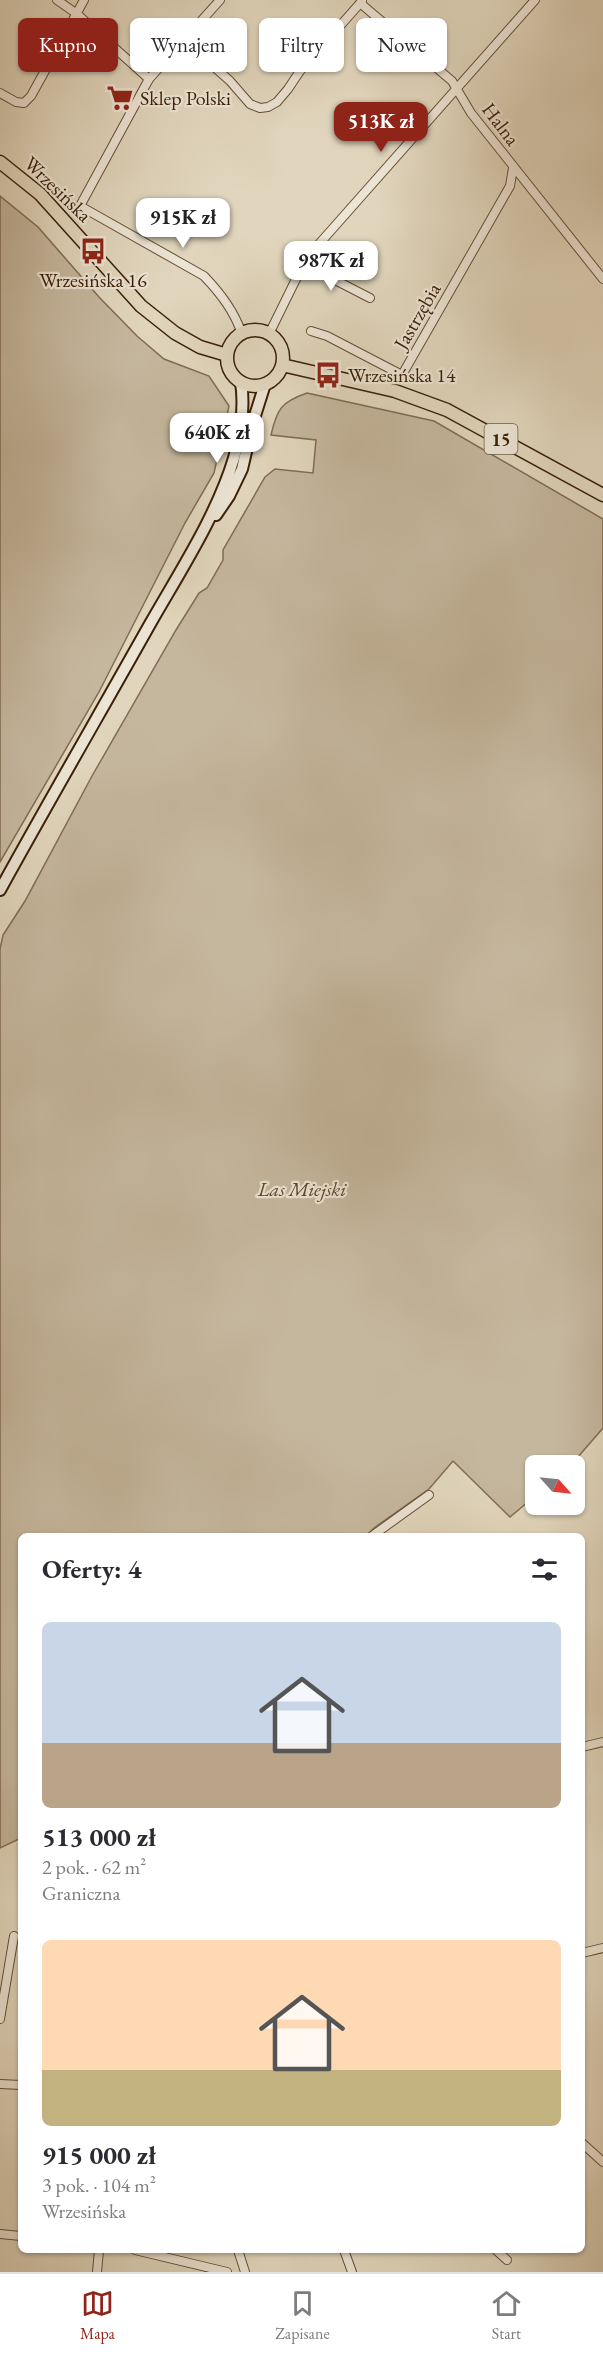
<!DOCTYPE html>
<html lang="pl">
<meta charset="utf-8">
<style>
:root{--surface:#fff;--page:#f7f7f7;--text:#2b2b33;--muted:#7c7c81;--line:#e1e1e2;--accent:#8f2418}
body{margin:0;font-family:"EB Garamond",serif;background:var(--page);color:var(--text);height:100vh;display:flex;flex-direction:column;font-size:22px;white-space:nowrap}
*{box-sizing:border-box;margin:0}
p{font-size:20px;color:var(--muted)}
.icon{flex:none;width:33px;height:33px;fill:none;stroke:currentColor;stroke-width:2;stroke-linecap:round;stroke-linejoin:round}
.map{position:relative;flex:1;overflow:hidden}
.drawer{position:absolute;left:18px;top:1533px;width:567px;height:720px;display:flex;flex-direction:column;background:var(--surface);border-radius:9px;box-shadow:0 2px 4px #0004}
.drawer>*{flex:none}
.banner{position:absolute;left:18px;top:18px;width:567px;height:54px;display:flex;gap:12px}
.needle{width:39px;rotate:117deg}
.buttons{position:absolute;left:525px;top:1455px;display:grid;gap:12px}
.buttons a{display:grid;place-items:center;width:60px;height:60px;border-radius:9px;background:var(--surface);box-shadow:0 2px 4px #0004;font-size:30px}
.price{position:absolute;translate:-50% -51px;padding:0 14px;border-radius:12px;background:#fff;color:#222;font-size:20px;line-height:39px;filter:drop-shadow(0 2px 3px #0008)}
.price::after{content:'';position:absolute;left:50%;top:36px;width:18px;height:14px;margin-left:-9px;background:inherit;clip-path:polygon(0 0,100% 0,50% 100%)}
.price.on{background:var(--accent);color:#fff}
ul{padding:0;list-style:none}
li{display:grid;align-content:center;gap:12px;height:318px;padding:0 24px}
li span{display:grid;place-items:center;height:186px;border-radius:9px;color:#555}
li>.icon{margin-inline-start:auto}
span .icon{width:108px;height:108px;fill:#fffc;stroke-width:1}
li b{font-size:26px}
h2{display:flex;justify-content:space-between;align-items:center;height:72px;padding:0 24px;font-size:26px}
.chip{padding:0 21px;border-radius:9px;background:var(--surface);box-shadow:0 2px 4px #0004;font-size:21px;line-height:54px}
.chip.on{background:var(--accent);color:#fff}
.tab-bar{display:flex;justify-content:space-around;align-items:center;height:84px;border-top:2px solid var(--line);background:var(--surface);font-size:16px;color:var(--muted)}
.tab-bar a{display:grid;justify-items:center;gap:3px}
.tab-bar .on{color:var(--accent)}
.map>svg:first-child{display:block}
.green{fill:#c5b79e;stroke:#806c52;stroke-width:1.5}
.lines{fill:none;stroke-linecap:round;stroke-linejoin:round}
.minor-casing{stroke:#644e34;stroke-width:10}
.secondary-casing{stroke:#3a2007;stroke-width:14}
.primary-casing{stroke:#3a2007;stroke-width:15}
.minor{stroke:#ece4d4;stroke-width:8}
.secondary{stroke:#ece4d4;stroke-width:10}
.primary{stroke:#e1d6bd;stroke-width:12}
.labels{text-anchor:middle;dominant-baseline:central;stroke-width:4.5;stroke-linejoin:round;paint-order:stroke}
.shield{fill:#ece4d4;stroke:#6f5b44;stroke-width:1.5}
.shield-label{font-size:18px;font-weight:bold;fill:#3a2007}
.poi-label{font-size:20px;fill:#3a2007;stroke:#ece4d4;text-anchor:start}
.street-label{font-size:20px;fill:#3a2007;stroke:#ece4d4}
.park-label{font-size:20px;font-style:italic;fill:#5d462d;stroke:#ece4d4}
</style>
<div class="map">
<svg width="603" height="2272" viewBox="0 0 603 2272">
<rect width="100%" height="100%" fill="#e1d6bd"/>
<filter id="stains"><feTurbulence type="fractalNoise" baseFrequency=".00333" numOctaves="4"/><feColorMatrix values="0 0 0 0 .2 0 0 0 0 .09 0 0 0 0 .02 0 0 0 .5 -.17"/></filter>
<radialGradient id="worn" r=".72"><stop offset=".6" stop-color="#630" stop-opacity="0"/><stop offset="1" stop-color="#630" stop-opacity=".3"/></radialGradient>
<path class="green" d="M0,196L38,227L99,297L137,336L164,359L209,376L229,406L214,473L185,523L99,692L0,862Z
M307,393L434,421L603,519V1428L571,1465L536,1466L535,1496L510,1517L453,1461L429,1489L374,1528L366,1536H21V1838L0,1848V949L3,935L25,901L92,776L176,630L199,593L207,588L223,560V550L265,477L275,469L313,473L316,440L271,435C277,409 281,402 307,393Z"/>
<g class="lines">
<g class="minor-casing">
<path id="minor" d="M57,0L77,14L149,79
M220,0L149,79L80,206L204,276C221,294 234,311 242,334
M360,3L452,81L471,113L603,279
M184,40L230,81L250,104L260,108L268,107L277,102L288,89L300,71L362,1
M0,93L16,102L24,103L31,96L84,0
M304,264L370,298
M311,331L327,336L402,375L510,186L513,168
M269,334L299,273L319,244L535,0
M372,1536L429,1495
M582,1747L603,1742
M582,1953L603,1948
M0,2019L14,1936
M0,2084L21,2085
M582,2143L603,2162
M0,2234L21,2236
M135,2250L227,2272
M238,2250L245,2272
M344,2250L352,2272
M496,2250L507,2260
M97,2272L99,2250"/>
</g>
<g class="secondary-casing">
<path id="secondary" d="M216,515L229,496L242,469L253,422L265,384
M0,890C49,801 100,713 150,624C179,573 217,515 234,458C241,433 245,408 241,382"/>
</g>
<g class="primary-casing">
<path id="primary" d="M0,162L40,194L141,306L175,333L200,347L227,355
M227 358a28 28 0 1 1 56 0a28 28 0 1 1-56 0Z
M282,365L395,391L447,410L603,495"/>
</g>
<use href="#minor" class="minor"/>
<use href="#secondary" class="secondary"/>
<use href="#primary" class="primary"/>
</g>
<defs>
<g id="supermarket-bare" transform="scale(2.07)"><path d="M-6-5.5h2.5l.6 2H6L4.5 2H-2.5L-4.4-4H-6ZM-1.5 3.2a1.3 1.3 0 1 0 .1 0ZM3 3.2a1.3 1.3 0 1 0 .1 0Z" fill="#8f2418" stroke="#ece4d4" stroke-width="2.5" paint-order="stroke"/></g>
<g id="bus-bare" transform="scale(2.07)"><path d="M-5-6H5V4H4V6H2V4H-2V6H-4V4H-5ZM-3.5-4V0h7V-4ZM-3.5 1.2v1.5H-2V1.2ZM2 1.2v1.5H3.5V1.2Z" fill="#8f2418" stroke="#ece4d4" stroke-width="2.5" paint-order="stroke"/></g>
</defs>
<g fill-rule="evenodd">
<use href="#supermarket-bare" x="120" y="98"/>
<use href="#bus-bare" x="93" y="251"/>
<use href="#bus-bare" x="328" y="375"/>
</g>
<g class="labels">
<rect class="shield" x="484.5" y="424" width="33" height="30" rx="4.5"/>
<g class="shield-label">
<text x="501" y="439">15</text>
</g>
<g class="poi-label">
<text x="140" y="98">Sklep Polski</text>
<text x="93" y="280" text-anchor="middle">Wrzesińska 16</text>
<text x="348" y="375">Wrzesińska 14</text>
</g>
<g class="street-label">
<text transform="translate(501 124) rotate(53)">Halna</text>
<text transform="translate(58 189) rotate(44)">Wrzesińska</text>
<text transform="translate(417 316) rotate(-60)">Jastrzębia</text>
</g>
<g class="park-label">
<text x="302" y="1189">Las Miejski</text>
</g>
</g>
<rect width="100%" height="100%" filter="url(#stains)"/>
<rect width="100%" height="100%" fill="url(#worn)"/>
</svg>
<div class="buttons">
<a><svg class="needle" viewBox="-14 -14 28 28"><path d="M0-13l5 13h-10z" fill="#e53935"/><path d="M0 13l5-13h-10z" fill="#7c7c81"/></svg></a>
</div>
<b class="price on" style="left:381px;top:153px">513K zł</b>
<b class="price" style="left:183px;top:249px">915K zł</b>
<b class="price" style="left:331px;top:292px">987K zł</b>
<b class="price" style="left:217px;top:464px">640K zł</b>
<div class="banner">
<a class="chip on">Kupno</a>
<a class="chip">Wynajem</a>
<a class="chip">Filtry</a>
<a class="chip">Nowe</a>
</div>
<section class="drawer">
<h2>Oferty: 4<svg class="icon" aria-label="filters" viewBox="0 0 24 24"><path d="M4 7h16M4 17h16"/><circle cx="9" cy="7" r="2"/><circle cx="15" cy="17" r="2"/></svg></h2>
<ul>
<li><span style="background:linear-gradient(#c9d6e8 65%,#b9a48a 0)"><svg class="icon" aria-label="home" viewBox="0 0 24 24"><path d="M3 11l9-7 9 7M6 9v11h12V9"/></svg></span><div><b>513 000 zł</b><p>2 pok. · 62 m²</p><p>Graniczna</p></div></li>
<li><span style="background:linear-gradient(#ffd9b3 70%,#c2b280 0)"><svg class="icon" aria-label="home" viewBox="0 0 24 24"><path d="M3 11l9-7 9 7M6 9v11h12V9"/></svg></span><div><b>915 000 zł</b><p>3 pok. · 104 m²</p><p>Wrzesińska</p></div></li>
</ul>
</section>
</div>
<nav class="tab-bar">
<a class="on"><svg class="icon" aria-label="map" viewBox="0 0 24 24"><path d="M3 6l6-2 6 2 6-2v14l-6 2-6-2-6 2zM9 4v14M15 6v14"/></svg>Mapa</a>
<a><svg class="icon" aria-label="saved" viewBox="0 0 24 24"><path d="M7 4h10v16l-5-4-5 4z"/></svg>Zapisane</a>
<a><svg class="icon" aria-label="home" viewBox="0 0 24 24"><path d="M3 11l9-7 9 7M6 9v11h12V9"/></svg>Start</a>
</nav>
